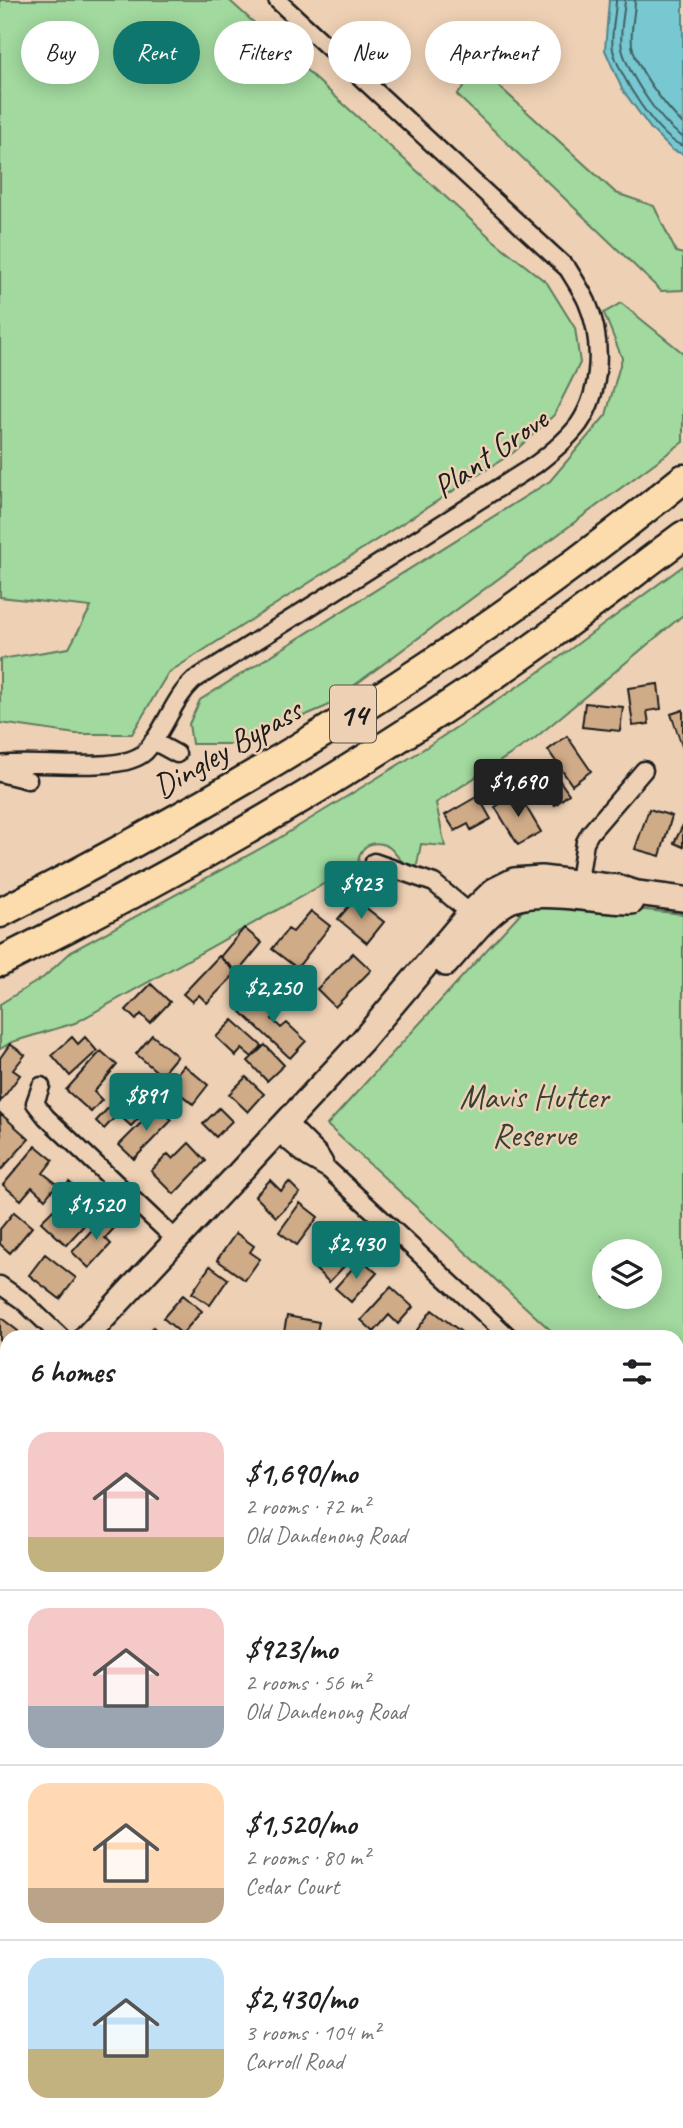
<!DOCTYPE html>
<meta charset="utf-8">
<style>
:root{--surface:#fff;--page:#f2f2f2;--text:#202124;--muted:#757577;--line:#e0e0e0;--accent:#0f766e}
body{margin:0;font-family:Caveat,sans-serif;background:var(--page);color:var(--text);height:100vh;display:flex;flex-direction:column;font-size:26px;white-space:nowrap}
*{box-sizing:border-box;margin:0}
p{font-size:23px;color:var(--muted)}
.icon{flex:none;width:38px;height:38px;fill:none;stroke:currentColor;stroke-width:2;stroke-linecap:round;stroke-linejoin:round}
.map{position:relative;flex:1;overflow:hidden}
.panel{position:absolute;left:0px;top:1330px;width:684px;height:798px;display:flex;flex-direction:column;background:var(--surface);border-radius:21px 21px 0 0;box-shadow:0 4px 18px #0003}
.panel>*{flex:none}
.hud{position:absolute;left:21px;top:21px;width:642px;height:63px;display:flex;gap:14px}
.fabs{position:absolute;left:592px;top:1239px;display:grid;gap:14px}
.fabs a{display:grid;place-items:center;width:70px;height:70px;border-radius:50%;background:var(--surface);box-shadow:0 4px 18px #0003;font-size:35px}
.price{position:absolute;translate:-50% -60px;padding:0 16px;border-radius:7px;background:var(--accent);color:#fff;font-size:23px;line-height:46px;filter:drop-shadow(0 2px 4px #0008)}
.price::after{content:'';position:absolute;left:50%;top:42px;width:21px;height:16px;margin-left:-10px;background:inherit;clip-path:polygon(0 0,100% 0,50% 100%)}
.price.selected{background:#222;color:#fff}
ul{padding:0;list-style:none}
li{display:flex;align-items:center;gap:21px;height:175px;padding:0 28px}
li+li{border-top:2px solid var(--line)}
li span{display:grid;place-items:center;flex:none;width:196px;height:140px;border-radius:21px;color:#555}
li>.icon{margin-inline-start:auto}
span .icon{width:84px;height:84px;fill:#fffc;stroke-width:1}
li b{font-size:30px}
h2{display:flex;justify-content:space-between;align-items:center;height:84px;padding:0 28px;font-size:30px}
.tag{padding:0 24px;border-radius:32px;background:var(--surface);box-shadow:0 4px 18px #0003;font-size:24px;line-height:63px}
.tag.selected{background:var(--accent);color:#fff}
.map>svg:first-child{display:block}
.green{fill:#a1d99e;stroke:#5e7a5d;stroke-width:2;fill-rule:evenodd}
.water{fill:#77c8d1;stroke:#538389;stroke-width:2}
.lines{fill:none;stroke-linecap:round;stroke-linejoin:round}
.shore{stroke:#406164;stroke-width:2}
.building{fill:#d0ab88;stroke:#1c1c1c;stroke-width:2}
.minor-casing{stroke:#1c1c1c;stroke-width:21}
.secondary-casing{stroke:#1c1c1c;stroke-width:28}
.trunk-casing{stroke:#1c1c1c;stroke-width:33}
.minor{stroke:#eed1b5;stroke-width:16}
.secondary{stroke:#eed1b5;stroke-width:23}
.trunk{stroke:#fcdcac;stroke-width:28}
.labels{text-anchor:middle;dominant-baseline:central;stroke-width:5;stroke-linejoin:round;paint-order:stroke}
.shield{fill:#eed1b5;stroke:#5b524a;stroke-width:2}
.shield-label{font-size:32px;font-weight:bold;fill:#1c1c1c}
.street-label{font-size:33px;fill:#1c1c1c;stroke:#eed1b5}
.park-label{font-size:33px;fill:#374236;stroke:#eed1b5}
</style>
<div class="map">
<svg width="683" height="2128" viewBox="0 0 683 2128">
<rect width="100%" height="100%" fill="#eed1b5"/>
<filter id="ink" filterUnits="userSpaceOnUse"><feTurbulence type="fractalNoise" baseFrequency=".0143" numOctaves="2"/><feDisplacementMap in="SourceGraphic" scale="14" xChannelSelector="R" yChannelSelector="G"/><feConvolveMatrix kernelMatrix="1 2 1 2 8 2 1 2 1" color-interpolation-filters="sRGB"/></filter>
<g filter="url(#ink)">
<path class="green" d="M0,0H229L493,240L547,283L575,328L580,363L554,415L514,452L168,673L132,734H76L0,723V659L69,648L91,607L0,597Z
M479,68L616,193L654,206L676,252L683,254V290L661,291L457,95Z
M621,303L683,353V442L325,707L236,744H192L189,724L200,700L550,481L606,415L622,358L604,313Z
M683,566V615L534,739L436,803L445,846L421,844L416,870C396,863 396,847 382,844C360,838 351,866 365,880L363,887L329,881L75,1023L12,1042L0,1049V1004L44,977L72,951L276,840L416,754L538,673Z
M534,898L683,914V1453L677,1447V1337H558L327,1125ZM604,1251H649V1297H604Z"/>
<path class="water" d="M609,0H683V154L672,150L651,129L622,89L605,50Z"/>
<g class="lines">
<path class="shore" d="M616,0C616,15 610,35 613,50C619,76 658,138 683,146
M625,0C624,15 619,34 622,49C629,75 660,123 683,137
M635,0C635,14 630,31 632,45C636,69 666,107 683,124"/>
</g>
<path class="building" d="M658,684L661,709L647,711L649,724L633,726L628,688Z
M585,703L623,707L620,731L582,727Z
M683,710V749L671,714Z
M567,736L591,771L572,785L548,750Z
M548,764L569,794L555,805L547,793L538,800L525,780Z
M518,793L541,832L518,845L495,807Z
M478,796L491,819L471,830L468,824L455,831L445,815Z
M649,809L672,816L660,856L635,849Z
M683,825V847L674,843Z
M355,899L384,922L367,943L338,919Z
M311,911L330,926L297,968L272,949L288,929L293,932Z
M244,928L262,943L238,972L220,957Z
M353,953L371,970L335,1007L317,989Z
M219,956L236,973L207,1003L199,995L192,1002L183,994Z
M151,984L170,1002L150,1023L141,1014L136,1020L126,1010Z
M259,992L279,1011L272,1019L281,1028L287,1023L306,1041L290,1058L241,1012Z
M233,1020L262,1046L252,1057L242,1049L236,1056L216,1037Z
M152,1035L177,1056L161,1075L136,1054Z
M72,1037L78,1044L85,1037L97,1051L70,1076L52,1055Z
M10,1044L25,1055L13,1070L20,1075L0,1102V1058Z
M265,1045L284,1065L267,1081L248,1061Z
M101,1051L117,1065L94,1092L102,1100L91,1112L66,1090Z
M184,1065L208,1085L193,1104L168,1084Z
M246,1077L264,1094L248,1112L229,1094Z
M130,1085L151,1105L131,1126L118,1114L104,1129L96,1121Z
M158,1106L172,1120L134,1159L119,1145Z
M219,1108L232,1121L216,1137L203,1124Z
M0,1113L29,1139L0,1171L1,1135Z
M189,1143L206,1161L174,1194L151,1171L168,1154L173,1159Z
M36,1146L53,1160L43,1173L57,1184L45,1199L32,1187L21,1200L3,1185Z
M270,1180L281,1191L289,1182L300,1193L276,1217L255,1196Z
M69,1182L99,1209L66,1245L41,1222L53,1210L59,1215L67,1207L56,1197Z
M300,1203L318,1217L297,1245L279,1232Z
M14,1212L32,1227L10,1253L0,1244V1229Z
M107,1213L118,1224L105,1238L111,1244L89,1268L72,1252Z
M236,1233L254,1246L250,1252L260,1259L245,1280L217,1260Z
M340,1238L356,1254L329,1282L313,1267Z
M45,1254L76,1278L60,1299L29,1275Z
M361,1259L377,1273L351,1302L335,1288Z
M210,1266L228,1279L210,1305L192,1293Z
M391,1287L413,1307L398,1324L389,1315L374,1332L361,1320Z
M183,1295L202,1311L182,1334L163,1318Z
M432,1310L468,1337H418L414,1334Z
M287,1316L319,1322L316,1337H283Z
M0,1317L18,1331L14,1337H7V1346L4,1350L0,1347Z
M153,1327L164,1337H145Z
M3,1485L7,1489V1507L4,1511L0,1507V1488Z
M0,1532L7,1538V1545L0,1552Z
M677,1540L683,1544V1551L677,1559Z
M681,1573L683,1574V1604L677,1598V1577Z
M7,1627V1673L0,1667V1636Z
M677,1645L683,1649V1680L677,1688Z
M7,1795V1814L0,1810Z
M683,1808V1842L677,1849V1814Z
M0,1868L7,1879V1884L0,1889Z
M677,1872L683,1877V1938L677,1932Z
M7,1907V1932L0,1933V1908Z
M0,2007L7,2008V2048L0,2047Z
M677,2013L683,2018V2046L677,2042Z
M0,2117L17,2128H0Z
M677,2120L683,2124V2128H668Z
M35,2121H72L66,2128H43Z
M177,2121H183L189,2128H170Z
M189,2121H223L230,2128H197Z
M373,2121H378L385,2128H366Z
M434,2121H473L478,2128L458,2126L439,2128Z
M582,2121L586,2126L584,2128H564L566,2126L562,2122Z
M608,2121H642L635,2128H615Z"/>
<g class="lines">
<g class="minor-casing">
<path id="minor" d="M153,741L177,754
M0,765C36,759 121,775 145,752C165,731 172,700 194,680L535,465C551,453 567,440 579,424C602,390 603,339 587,302C582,291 574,279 568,269L277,0
M0,773L28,780
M374,862L434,883L470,913
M579,881L585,842L590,833L644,770
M35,1103L46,1117L176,1240
M35,1103L41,1086
M287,1122L319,1154L324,1162
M277,1132L308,1158L329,1170L509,1337
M0,1285L23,1301L61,1337
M677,1492L683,1497
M0,1702L7,1708
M677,1751L683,1756
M0,1967L7,1966
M677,2081L683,2087
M268,2121L275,2128
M119,2128L126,2121"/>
</g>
<g class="secondary-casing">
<path id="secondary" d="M446,964C464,945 481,920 503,905C531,885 597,903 632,902
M86,1337L361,1042L470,913L494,890L514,880L541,878L617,887L637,893L683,899
M0,1428L7,1420"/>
</g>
<g class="trunk-casing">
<path id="trunk" d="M0,913C241,791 474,649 683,479
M0,962C183,871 362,768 530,650C582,613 632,574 683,536"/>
</g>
<use href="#minor" class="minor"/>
<use href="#secondary" class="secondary"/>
<use href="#trunk" class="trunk"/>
</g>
</g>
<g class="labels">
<rect class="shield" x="330" y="685.5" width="46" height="57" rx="5"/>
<g class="shield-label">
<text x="353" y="714">14</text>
</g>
<g class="street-label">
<text transform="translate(490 453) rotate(-35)">Plant Grove</text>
<text transform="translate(227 748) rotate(-30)">Dingley Bypass</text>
</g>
<g class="park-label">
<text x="534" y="1097">Mavis Hutter<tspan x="534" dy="38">Reserve</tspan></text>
</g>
</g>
</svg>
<div class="fabs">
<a><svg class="icon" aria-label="layers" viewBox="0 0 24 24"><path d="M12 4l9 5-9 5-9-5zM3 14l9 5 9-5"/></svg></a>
</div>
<b class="price selected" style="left:518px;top:819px">$1,690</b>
<b class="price" style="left:361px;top:921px">$923</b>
<b class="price" style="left:273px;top:1025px">$2,250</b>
<b class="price" style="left:146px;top:1133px">$891</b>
<b class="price" style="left:96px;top:1242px">$1,520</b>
<b class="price" style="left:356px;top:1281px">$2,430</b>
<div class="hud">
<a class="tag">Buy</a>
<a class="tag selected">Rent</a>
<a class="tag">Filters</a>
<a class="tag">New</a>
<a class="tag">Apartment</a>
</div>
<section class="panel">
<h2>6 homes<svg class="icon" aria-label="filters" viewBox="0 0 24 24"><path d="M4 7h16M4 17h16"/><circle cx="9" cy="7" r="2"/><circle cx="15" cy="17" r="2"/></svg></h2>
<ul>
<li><span style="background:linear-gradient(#f6c9c9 75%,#c2b280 0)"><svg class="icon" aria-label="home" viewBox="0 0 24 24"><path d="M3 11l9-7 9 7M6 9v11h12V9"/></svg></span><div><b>$1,690/mo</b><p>2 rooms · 72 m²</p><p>Old Dandenong Road</p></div></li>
<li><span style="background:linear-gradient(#f6c9c9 70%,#9aa5b1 0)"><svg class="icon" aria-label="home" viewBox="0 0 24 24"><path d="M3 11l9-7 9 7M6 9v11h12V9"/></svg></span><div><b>$923/mo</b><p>2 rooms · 56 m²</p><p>Old Dandenong Road</p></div></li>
<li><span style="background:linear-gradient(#ffd9b3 75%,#b9a48a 0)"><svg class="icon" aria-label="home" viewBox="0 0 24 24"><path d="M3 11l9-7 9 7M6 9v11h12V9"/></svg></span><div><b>$1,520/mo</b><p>2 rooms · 80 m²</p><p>Cedar Court</p></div></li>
<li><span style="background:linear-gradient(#bfe0f5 65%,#c2b280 0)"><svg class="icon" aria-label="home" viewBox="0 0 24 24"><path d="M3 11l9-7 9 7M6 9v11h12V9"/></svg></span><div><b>$2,430/mo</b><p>3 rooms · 104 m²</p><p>Carroll Road</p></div></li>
</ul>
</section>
</div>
